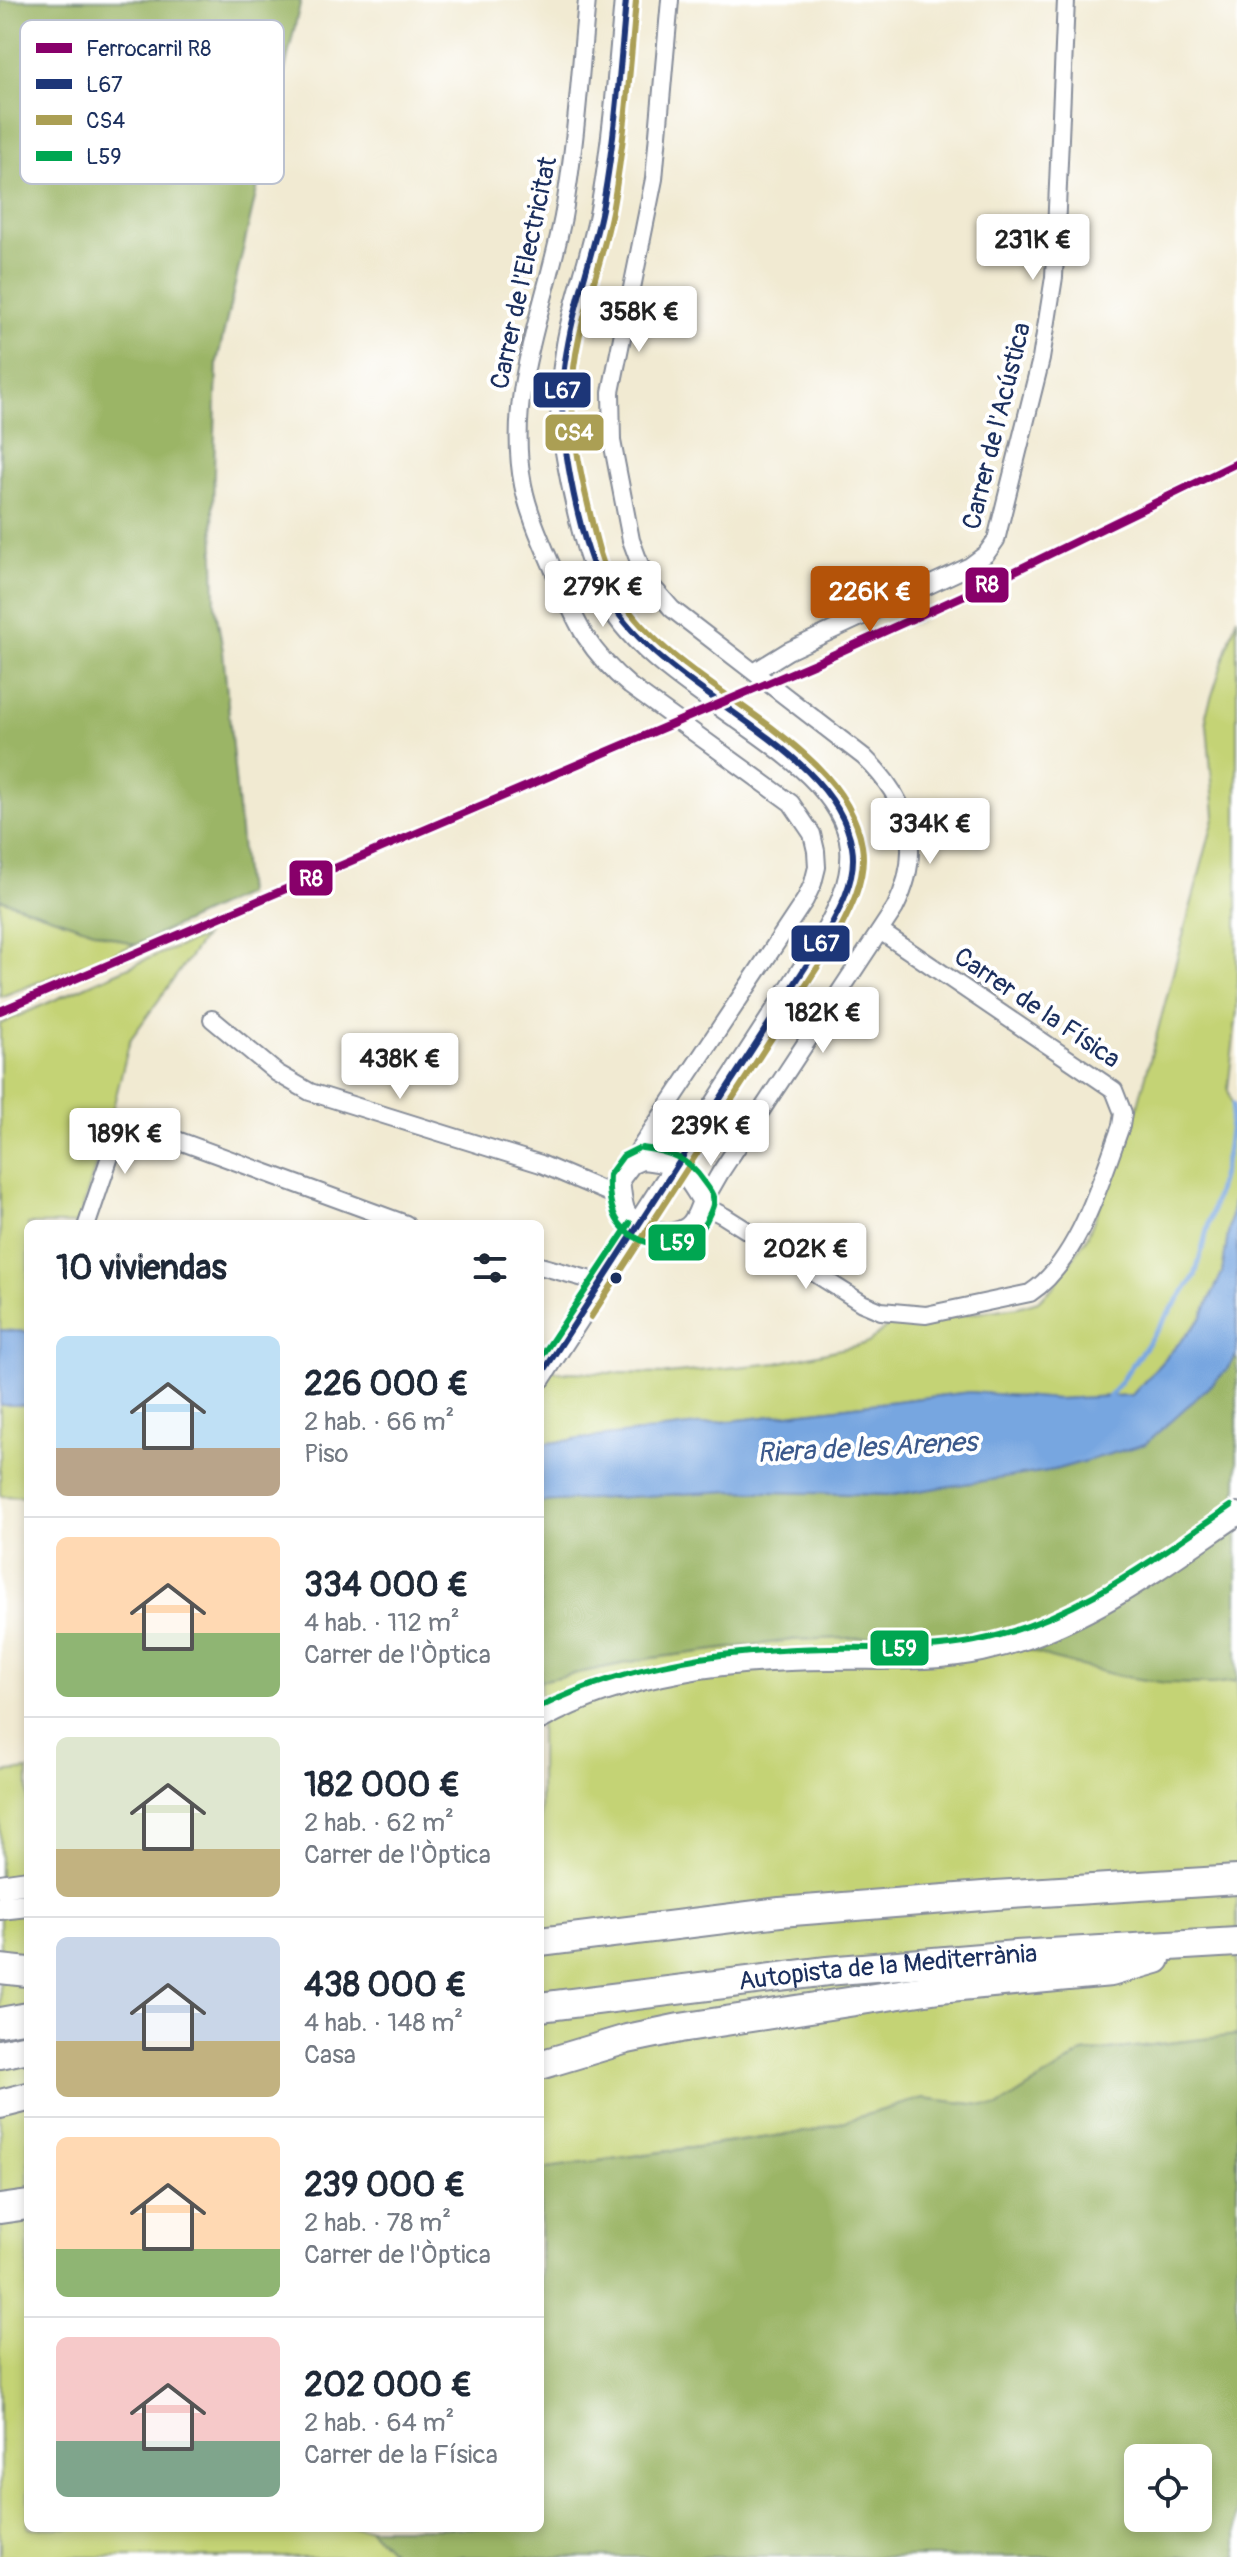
<!DOCTYPE html>
<html lang="es">
<meta charset="utf-8">
<style>
:root{--surface:#fff;--page:#f6f6f7;--text:#1f2937;--muted:#747a83;--line:#e0e1e3;--accent:#b45309}
body{margin:0;font-family:Pangolin,sans-serif;background:var(--page);color:var(--text);height:100vh;display:flex;flex-direction:column;font-size:30px;white-space:nowrap}
*{box-sizing:border-box;margin:0}
p{font-size:26px;color:var(--muted)}
.icon{flex:none;width:44px;height:44px;fill:none;stroke:currentColor;stroke-width:2;stroke-linecap:round;stroke-linejoin:round}
.map{position:relative;flex:1;overflow:hidden}
.details{position:absolute;left:24px;top:1220px;width:520px;height:1312px;display:flex;flex-direction:column;background:var(--surface);border-radius:12px;box-shadow:0 4px 12px #0003}
.details>*{flex:none}
.fabs{position:absolute;left:1124px;top:2444px;display:grid;gap:16px}
.fabs a{display:grid;place-items:center;width:88px;height:88px;border-radius:12px;background:var(--surface);box-shadow:0 4px 12px #0003;font-size:40px}
.price{position:absolute;translate:-50% -68px;padding:0 18px;border-radius:8px;background:#fff;color:#222;font-size:26px;line-height:52px;filter:drop-shadow(0 2px 4px #0008)}
.price::after{content:'';position:absolute;left:50%;top:48px;width:24px;height:18px;margin-left:-12px;background:inherit;clip-path:polygon(0 0,100% 0,50% 100%)}
.price.on{background:var(--accent);color:#fff}
ul{padding:0;list-style:none}
li{display:flex;align-items:center;gap:24px;height:200px;padding:0 32px}
li+li{border-top:2px solid var(--line)}
li span{display:grid;place-items:center;flex:none;width:224px;height:160px;border-radius:12px;color:#555}
li>.icon{margin-inline-start:auto}
span .icon{width:96px;height:96px;fill:#fffc;stroke-width:1}
li b{font-size:34px}
h2{display:flex;justify-content:space-between;align-items:center;height:96px;padding:0 32px;font-size:34px}
.map>svg:first-child{display:block}
.green{fill:#c4d375;stroke:#70816a;stroke-width:2}
.forest{fill:#9bb566;stroke:#5b7262;stroke-width:2;fill-rule:evenodd}
.water{fill:#77a6e0;stroke:#496a9f;stroke-width:2}
.lines{fill:none;stroke-linecap:round;stroke-linejoin:round}
.stream{stroke:#77a6e0;stroke-width:5}
.street-casing{stroke:#868c98;stroke-width:20}
.secondary-casing{stroke:#868c98;stroke-width:26}
.highway-casing{stroke:#868c98;stroke-width:32}
.street{stroke:#fff;stroke-width:16}
.secondary{stroke:#fff;stroke-width:22}
.highway{stroke:#fff;stroke-width:28}
.bus-1-casing{stroke:#fff;stroke-width:12}
.bus-2-casing{stroke:#fff;stroke-width:12}
.bus-3-casing{stroke:#fff;stroke-width:12}
.bus-1{stroke:#1d3678;stroke-width:6}
.bus-2{stroke:#ab9f54;stroke-width:6}
.bus-3{stroke:#00a651;stroke-width:6}
.rail-1-casing{stroke:#fff;stroke-width:14}
.rail-1{stroke:#88006a;stroke-width:8}
.bus-dot{fill:#1b2f5e;stroke:#fff;stroke-width:3}
.labels{text-anchor:middle;dominant-baseline:central;stroke-width:8;stroke-linejoin:round;paint-order:stroke}
.street-label{font-size:26px;fill:#1b2f5e;stroke:#fff}
.water-label{font-size:28px;font-style:italic;fill:#3b598c;stroke:#fff}
.key{fill:#fff;stroke:#bbc1cf;stroke-width:2}
.key-label{font-size:22px;fill:#1b2f5e}
.line-badge{stroke:#fff;stroke-width:3}
.badge-label{font-size:22px;text-anchor:middle;font-weight:bold;fill:#fff}
</style>
<div class="map">
<svg width="1237" height="2557" viewBox="0 0 1237 2557">
<rect width="100%" height="100%" fill="#fff"/>
<filter id="ink" filterUnits="userSpaceOnUse"><feTurbulence type="fractalNoise" baseFrequency=".0125" numOctaves="2"/><feDisplacementMap in="SourceGraphic" scale="16" xChannelSelector="R" yChannelSelector="G"/><feConvolveMatrix kernelMatrix="1 2 1 2 8 2 1 2 1" color-interpolation-filters="sRGB"/></filter>
<filter id="wash" filterUnits="userSpaceOnUse"><feTurbulence type="fractalNoise" baseFrequency=".006" numOctaves="4" result="noise"/><feDisplacementMap in="SourceGraphic" scale="32" xChannelSelector="R" yChannelSelector="G"/><feGaussianBlur stdDeviation="1.8" result="paint"/><feColorMatrix in="noise" values="0 0 0 0 0 0 0 0 0 0 0 0 0 0 0 0 0 1.4 0 .05"/><feComposite in="paint" operator="in"/></filter>
<g filter="url(#wash)">
<rect width="100%" height="100%" fill="#f1ead2"/>
<path class="green" d="M1237,617V1011L1228,1089L1237,1125V1177L1222,1273L1201,1319L1132,1395L1057,1399L970,1392L540,1444V1367L560,1372L667,1374L777,1363L868,1343L889,1325L1018,1307L1038,1301L1054,1286L1087,1237L1134,1120L1215,815L1206,714Z
M0,899L135,945L0,997Z
M204,937L130,1040L113,1108L78,1224H28V1332L0,1330V1024L154,956Z
M0,1405H28V1497L0,1496Z
M986,1633C1064,1663 1152,1693 1237,1681V2035L1083,2053L998,2107L923,2098L812,2131L540,2169V1681L645,1659L793,1640Z
M28,1770V2528H368L397,2557H0V1773Z"/>
<path class="forest" d="M0,0H301L217,362L213,508L215,604L223,651L246,894L135,945L0,899Z
M1237,1354V1681L1212,1684L1166,1683L1119,1676L1050,1658L985,1633L793,1640L645,1659L540,1681V1502L731,1491L892,1495L1054,1470L1145,1444L1225,1372Z
M1237,2035V2557H397L368,2528H540V2169L812,2131L923,2098L998,2107L1083,2053ZM1138,2458H1198V2518H1138Z"/>
<path class="water" d="M1237,1177V1354L1225,1372L1145,1444L1054,1470L892,1495L731,1491L540,1502V1444L970,1392L1057,1399L1132,1395L1201,1319L1222,1273Z
M0,1330L28,1332V1405H0Z"/>
<g class="lines">
<path class="stream" d="M1106,1402L1195,1276L1227,1154L1233,1105"/>
</g>
</g>
<g filter="url(#ink)">
<g class="lines">
<g class="street-casing">
<path id="street" d="M587,0C580,73 576,145 563,217C546,306 505,393 523,485C529,515 542,543 554,571C576,622 586,649 630,686L791,803L812,834L816,851L817,867L813,883L805,900L630,1163
M670,0L654,179L611,392L612,441L631,540L645,578L672,609L864,757C910,801 924,850 895,908L720,1173L704,1201
M754,672L788,651L970,566L986,554L996,540L1041,359L1054,277L1066,0
M212,1019L277,1073L310,1092L541,1164L621,1198
M703,1205L724,1216L862,1303L881,1311L926,1315L1030,1293C1078,1262 1102,1178 1121,1126L1123,1113L1114,1090L880,931
M87,1224L120,1127L125,1121L406,1224
M540,1266L602,1283"/>
</g>
<g class="secondary-casing">
<path id="secondary" d="M641,1158C679,1161 685,1169 704,1201C700,1211 698,1221 689,1228C670,1243 632,1232 623,1210C620,1201 619,1189 618,1179L630,1163Z
M540,1377L821,943C838,913 855,882 852,847C843,747 651,693 605,593C584,548 561,443 562,393C563,377 566,360 568,345C576,297 595,252 603,204C615,137 620,68 626,0
M540,1718C628,1670 730,1659 829,1658C880,1657 931,1661 981,1650C1078,1629 1156,1569 1237,1514
M0,1886L28,1882
M0,1908L28,1905"/>
</g>
<g class="highway-casing">
<g id="highway">
<path d="M540,1942L780,1912L996,1895L1237,1880"/>
<path d="M0,1969L28,1972"/>
<path id="s1" d="M540,2007L827,1971L1016,1955L1237,1942"/>
<path d="M0,2022L28,2017"/>
<path d="M0,2054L28,2048"/>
<path d="M540,2065L627,2039L680,2028L939,1988L1111,1972L1156,1959"/>
<path d="M0,2104L28,2097"/>
<path d="M0,2209L28,2205"/>
</g>
</g>
<use href="#street" class="street"/>
<use href="#secondary" class="secondary"/>
<use href="#highway" class="highway"/>
<g class="bus-1-casing">
<path id="bus-1" d="M540,1377L821,943C837,915 858,880 852,847C834,741 656,693 605,592C580,544 561,447 562,392C562,377 565,360 568,344C576,297 594,252 603,204C615,137 620,68 626,0"/>
</g>
<g class="bus-2-casing">
<path id="bus-2" d="M591,1317L830,948C846,918 868,881 862,846C844,734 669,689 615,589C601,565 595,535 589,509C580,472 572,433 572,395C573,330 602,269 613,206C625,138 630,69 636,1"/>
</g>
<g class="bus-3-casing">
<path id="bus-3" d="M637,1149L623,1156L609,1175C608,1190 610,1210 619,1223C642,1254 695,1252 709,1215C712,1209 715,1203 713,1197C712,1192 707,1186 704,1182C688,1158 669,1151 642,1148
M540,1359L630,1223
M540,1707C632,1662 728,1650 829,1648C878,1647 927,1651 975,1641C1071,1622 1152,1560 1231,1506"/>
</g>
<use href="#bus-1" class="bus-1"/>
<use href="#bus-2" class="bus-2"/>
<use href="#bus-3" class="bus-3"/>
<g class="rail-1-casing">
<path id="rail-1" d="M0,1011L815,663L980,588L1237,463"/>
</g>
<use href="#rail-1" class="rail-1"/>
</g>
</g>
<circle class="bus-dot" cx="616" cy="1278" r="7"/>
<g class="labels">
<g class="street-label">
<text transform="translate(524 273) rotate(-78)">Carrer de l'Electricitat</text>
<text transform="translate(997 426) rotate(-76)">Carrer de l'Acústica</text>
<text transform="translate(1037 1008) rotate(34)">Carrer de la Física</text>
<text stroke="none"><textPath href="#s1" startOffset="350">Autopista de la Mediterrània</textPath></text>
</g>
<g class="water-label">
<text transform="translate(867 1448) rotate(-3)">Riera de les Arenes</text>
</g>
</g>
<rect x="20" y="20" width="264" height="164" rx="12" class="key"/>
<rect x="36" y="43" width="36" height="10" fill="#88006a"/>
<rect x="36" y="79" width="36" height="10" fill="#1d3678"/>
<rect x="36" y="115" width="36" height="10" fill="#ab9f54"/>
<rect x="36" y="151" width="36" height="10" fill="#00a651"/>
<g class="key-label">
<text x="86" y="56">Ferrocarril R8</text>
<text x="86" y="92">L67</text>
<text x="86" y="128">CS4</text>
<text x="86" y="164">L59</text>
</g>
<g class="line-badge">
<rect x="532" y="371" width="60" height="38" rx="8" fill="#1d3678"/>
<rect x="544" y="413" width="61" height="39" rx="8" fill="#ab9f54"/>
<rect x="964" y="566" width="46" height="38" rx="8" fill="#88006a"/>
<rect x="288" y="859" width="46" height="38" rx="8" fill="#88006a"/>
<rect x="790" y="924" width="61" height="39" rx="8" fill="#1d3678"/>
<rect x="647" y="1223" width="60" height="39" rx="8" fill="#00a651"/>
<rect x="869" y="1629" width="61" height="38" rx="8" fill="#00a651"/>
</g>
<g class="badge-label">
<text x="562" y="398">L67</text>
<text x="574" y="440">CS4</text>
<text x="987" y="592">R8</text>
<text x="311" y="886">R8</text>
<text x="821" y="951">L67</text>
<text x="677" y="1250">L59</text>
<text x="899" y="1656">L59</text>
</g>
</svg>
<div class="fabs">
<a><svg class="icon" aria-label="locate" viewBox="0 0 24 24"><circle cx="12" cy="12" r="6"/><path d="M12 2v4M12 18v4M2 12h4M18 12h4"/></svg></a>
</div>
<b class="price" style="left:1033px;top:282px">231K €</b>
<b class="price" style="left:639px;top:354px">358K €</b>
<b class="price" style="left:603px;top:629px">279K €</b>
<b class="price on" style="left:870px;top:634px">226K €</b>
<b class="price" style="left:930px;top:866px">334K €</b>
<b class="price" style="left:823px;top:1055px">182K €</b>
<b class="price" style="left:400px;top:1101px">438K €</b>
<b class="price" style="left:711px;top:1168px">239K €</b>
<b class="price" style="left:125px;top:1176px">189K €</b>
<b class="price" style="left:806px;top:1291px">202K €</b>
<section class="details">
<h2>10 viviendas<svg class="icon" aria-label="filters" viewBox="0 0 24 24"><path d="M4 7h16M4 17h16"/><circle cx="9" cy="7" r="2"/><circle cx="15" cy="17" r="2"/></svg></h2>
<ul>
<li><span style="background:linear-gradient(#bfe0f5 70%,#b9a48a 0)"><svg class="icon" aria-label="home" viewBox="0 0 24 24"><path d="M3 11l9-7 9 7M6 9v11h12V9"/></svg></span><div><b>226 000 €</b><p>2 hab. · 66 m²</p><p>Piso</p></div></li>
<li><span style="background:linear-gradient(#ffd9b3 60%,#8fb573 0)"><svg class="icon" aria-label="home" viewBox="0 0 24 24"><path d="M3 11l9-7 9 7M6 9v11h12V9"/></svg></span><div><b>334 000 €</b><p>4 hab. · 112 m²</p><p>Carrer de l'Òptica</p></div></li>
<li><span style="background:linear-gradient(#dfe7d0 70%,#c2b280 0)"><svg class="icon" aria-label="home" viewBox="0 0 24 24"><path d="M3 11l9-7 9 7M6 9v11h12V9"/></svg></span><div><b>182 000 €</b><p>2 hab. · 62 m²</p><p>Carrer de l'Òptica</p></div></li>
<li><span style="background:linear-gradient(#c9d6e8 65%,#c2b280 0)"><svg class="icon" aria-label="home" viewBox="0 0 24 24"><path d="M3 11l9-7 9 7M6 9v11h12V9"/></svg></span><div><b>438 000 €</b><p>4 hab. · 148 m²</p><p>Casa</p></div></li>
<li><span style="background:linear-gradient(#ffd9b3 70%,#8fb573 0)"><svg class="icon" aria-label="home" viewBox="0 0 24 24"><path d="M3 11l9-7 9 7M6 9v11h12V9"/></svg></span><div><b>239 000 €</b><p>2 hab. · 78 m²</p><p>Carrer de l'Òptica</p></div></li>
<li><span style="background:linear-gradient(#f6c9c9 65%,#7fa58c 0)"><svg class="icon" aria-label="home" viewBox="0 0 24 24"><path d="M3 11l9-7 9 7M6 9v11h12V9"/></svg></span><div><b>202 000 €</b><p>2 hab. · 64 m²</p><p>Carrer de la Física</p></div></li>
</ul>
</section>
</div>
